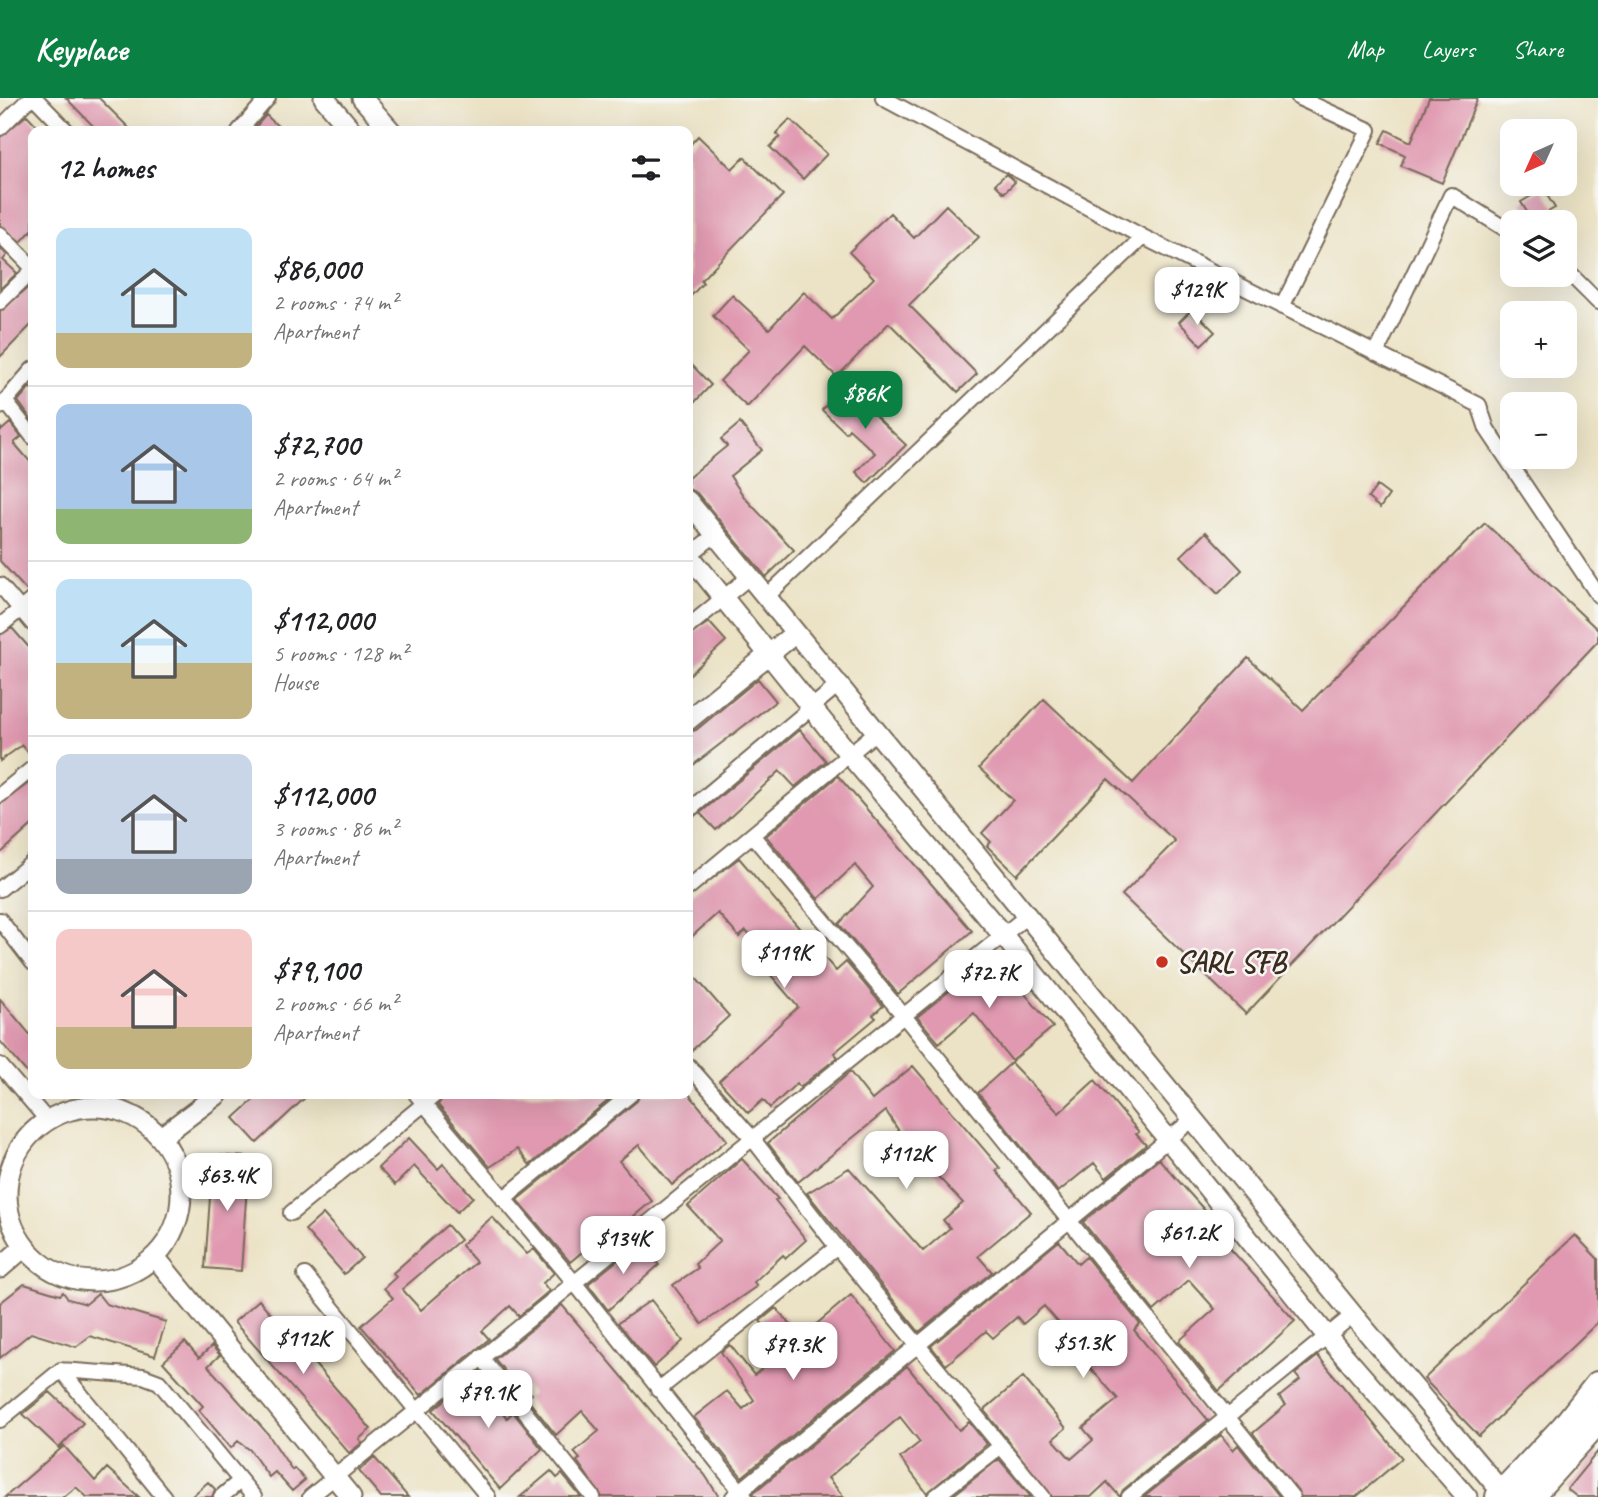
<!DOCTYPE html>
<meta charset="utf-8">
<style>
:root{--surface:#fff;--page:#f6f6f6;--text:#202124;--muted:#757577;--line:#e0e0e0;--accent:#0b8043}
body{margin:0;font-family:Caveat,sans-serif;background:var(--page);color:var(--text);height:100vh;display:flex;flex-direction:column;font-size:26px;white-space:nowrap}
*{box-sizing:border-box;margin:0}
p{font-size:23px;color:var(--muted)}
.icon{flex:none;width:38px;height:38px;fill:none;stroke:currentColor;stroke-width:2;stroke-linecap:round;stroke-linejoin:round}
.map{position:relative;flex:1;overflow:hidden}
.sheet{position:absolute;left:28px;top:28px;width:665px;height:973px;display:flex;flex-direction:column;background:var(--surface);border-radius:14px;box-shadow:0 7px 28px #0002}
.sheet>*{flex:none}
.needle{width:46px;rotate:225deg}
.tools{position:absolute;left:1500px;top:21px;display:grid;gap:14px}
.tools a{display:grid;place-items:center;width:77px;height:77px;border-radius:14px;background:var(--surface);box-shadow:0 7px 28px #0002;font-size:35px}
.price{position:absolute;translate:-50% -60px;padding:0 16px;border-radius:14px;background:#fff;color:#222;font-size:23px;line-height:46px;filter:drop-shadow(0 2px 4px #0008)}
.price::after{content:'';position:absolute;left:50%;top:42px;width:21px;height:16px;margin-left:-10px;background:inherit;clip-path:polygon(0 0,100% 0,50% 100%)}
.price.active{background:var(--accent);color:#fff}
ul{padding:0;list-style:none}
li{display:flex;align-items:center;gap:21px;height:175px;padding:0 28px}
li+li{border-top:2px solid var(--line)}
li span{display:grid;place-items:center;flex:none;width:196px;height:140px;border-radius:14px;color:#555}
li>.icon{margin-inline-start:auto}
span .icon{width:84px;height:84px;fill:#fffc;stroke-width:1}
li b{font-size:30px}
h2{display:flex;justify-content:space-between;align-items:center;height:84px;padding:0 28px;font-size:30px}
header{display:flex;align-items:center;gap:42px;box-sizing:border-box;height:98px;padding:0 35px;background:var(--accent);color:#fff}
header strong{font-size:33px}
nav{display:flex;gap:38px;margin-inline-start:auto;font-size:24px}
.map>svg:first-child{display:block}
.building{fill:#e099b0}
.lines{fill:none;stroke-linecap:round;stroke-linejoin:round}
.street-casing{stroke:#796b59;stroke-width:18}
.secondary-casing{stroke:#796b59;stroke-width:23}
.highway-casing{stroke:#796b59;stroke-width:30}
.street{stroke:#fff;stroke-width:14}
.secondary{stroke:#fff;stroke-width:19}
.highway{stroke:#fff;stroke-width:26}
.poi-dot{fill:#c8321e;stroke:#f6f6f2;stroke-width:2.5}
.labels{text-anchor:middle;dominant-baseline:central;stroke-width:5;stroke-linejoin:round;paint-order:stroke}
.poi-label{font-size:30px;font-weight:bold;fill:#3b2a1e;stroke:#f6f6f2;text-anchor:start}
</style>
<header>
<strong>Keyplace</strong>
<nav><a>Map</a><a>Layers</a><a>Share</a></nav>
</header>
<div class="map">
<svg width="1598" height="1399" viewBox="0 0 1598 1399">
<rect width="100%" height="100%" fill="#f6f6f2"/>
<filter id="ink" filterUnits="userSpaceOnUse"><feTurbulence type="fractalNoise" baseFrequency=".0143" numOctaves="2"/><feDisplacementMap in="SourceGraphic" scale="14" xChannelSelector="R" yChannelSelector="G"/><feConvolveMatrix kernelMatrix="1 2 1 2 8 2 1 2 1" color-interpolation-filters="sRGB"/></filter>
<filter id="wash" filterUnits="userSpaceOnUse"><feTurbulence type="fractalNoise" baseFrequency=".00686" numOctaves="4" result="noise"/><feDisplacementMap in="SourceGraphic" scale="28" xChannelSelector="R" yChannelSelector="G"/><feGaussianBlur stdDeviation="1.57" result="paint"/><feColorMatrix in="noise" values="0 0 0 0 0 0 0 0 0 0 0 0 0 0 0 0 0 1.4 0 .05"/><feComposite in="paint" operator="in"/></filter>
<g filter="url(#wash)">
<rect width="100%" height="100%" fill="#ece3c6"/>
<g id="blocks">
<path class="building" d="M66,0H99L132,33H98Z
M1429,0H1478L1442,85L1401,68L1405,57L1380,45L1387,32L1411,44Z
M27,17L42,33H33V131L21,144L0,127V39Z
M266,17L283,33H252Z
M790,21L827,56L803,81L770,49L780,39L776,35Z
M698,38L732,71L744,59L783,97L701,182L703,185L688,201V49Z
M1006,76L1015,84L1004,95L995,86Z
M1543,91L1555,110L1546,115L1554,124H1533L1521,104Z
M946,107L979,139L909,207L977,276L958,294L889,225L837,279L805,248L747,309L720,283L749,252L713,218L732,197L769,231L804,194L832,221L874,180L849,154L890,115L914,140Z
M0,150L7,157L3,162L17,175L0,191Z
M30,188L33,191V225L0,259V213Z
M1192,211L1215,234L1201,247L1179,224Z
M688,263L711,287L688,311Z
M844,288L906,347L867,385L856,374L875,355L849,331L846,335L822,312Z
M30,289L33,293V324L18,303Z
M10,325L21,339L14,345L33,367V492L27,493L0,463V329L2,332Z
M740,325L762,352L730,378L745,400L794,452L766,479L697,395L688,391V380L727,348L721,341Z
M1377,388L1389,397L1380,410L1368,400Z
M1485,425L1598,532V543L1246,916L1122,797L1175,743L1108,681L1017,777L987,748L991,744L982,735L1013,702L979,670L1044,601L1133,685L1248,560L1303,612Z
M1206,434L1242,472L1218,496L1181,458Z
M709,524L726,543L688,578V538Z
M12,530L33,554V660L22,647L0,663V537Z
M758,581L776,603L688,671V634L696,632Z
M800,632L826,663L795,689L780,673L716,732L700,715Z
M838,678L972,833L898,896L839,826L873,789L855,767L818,801L766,738Z
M33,682V726L0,756V706Z
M739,760L836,873L846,864L883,908L873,917L876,920L834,955L838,959L800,989L797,985L770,1010L763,1002L748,1015L719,983L798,909L758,862L766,856L746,833L739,839L718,815L688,842V799Z
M993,858L1053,929L1012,963L974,915L939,945L917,919Z
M688,871L729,918L688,956Z
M0,901L33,940V982L0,943Z
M1011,965L1059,1015L1095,982L1139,1034L1136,1036L1146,1047L1106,1080L1094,1065L1058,1094L978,995Z
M913,968L1000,1070L996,1073L1031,1114L978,1158L992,1174L919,1234L807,1095L849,1070L923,1153L950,1130L943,1122L963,1105L911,1050L881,1068L873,1055L902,1038L886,1013L798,1084L768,1045L850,974L872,1002Z
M260,996H309L257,1045L234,1020Z
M445,996H616L530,1067L517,1051L490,1069L438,1007Z
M640,996H689L727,1042L672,1087L639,1047L619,1063L652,1103L623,1127L626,1130L599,1152L593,1145L570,1164L517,1102L637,1003Z
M409,1040L438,1071L443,1066L473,1099L457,1114L414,1068L395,1087L378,1070Z
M213,1057L249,1059L241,1173L205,1170Z
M742,1061L778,1101L775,1102L806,1142L786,1160L783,1157L754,1184L757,1188L702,1226L673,1187L698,1170L695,1166L720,1143L688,1108Z
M1159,1061L1215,1124L1210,1128L1295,1223L1219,1293L1179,1243L1215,1211L1189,1182L1154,1213L1083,1124Z
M323,1116L362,1160L344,1176L305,1132Z
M492,1119L527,1156L534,1151L554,1175L543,1185L549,1193L519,1218L510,1208L482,1233L489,1241L421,1297L361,1228L393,1200L384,1190L396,1179L393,1175L447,1127L460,1142L402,1191L421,1212L476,1164L461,1147Z
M1575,1137L1598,1161V1224L1479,1338L1424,1281Z
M1059,1143L1078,1166L1086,1159L1140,1226L1134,1232L1208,1322L1123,1392L1120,1399L1107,1384L1091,1399H1052L984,1312L1023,1279L1066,1330L1053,1341L1071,1361L1093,1342L1083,1330L1118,1301L1066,1243L1071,1239L1044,1208L1023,1226L1017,1219L993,1240L986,1233L946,1267L931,1248Z
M639,1145L659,1167L608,1212L588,1186Z
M24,1186L60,1197L63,1194L68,1201L86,1206L98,1196L106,1206L166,1224L155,1258L90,1238L76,1249L31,1235L0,1260V1205Z
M851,1197L895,1253L742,1379L694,1319L727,1293L743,1311L754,1302L721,1254L730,1247L754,1277L775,1261L766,1251L776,1242L760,1223L776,1210L801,1239Z
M259,1202L371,1331L359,1341L362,1345L349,1355L234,1224Z
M651,1202L683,1243L654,1269L618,1225Z
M562,1207L705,1377L719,1399H602L577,1363L580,1361L574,1354L599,1333L582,1313L556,1337L527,1301L532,1296L516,1278L511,1281L495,1261Z
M185,1244L199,1260L212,1248L220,1257L208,1268L268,1336L292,1372L294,1370L305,1382L292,1393L275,1374L269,1379L250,1352L238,1343L231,1350L199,1312L203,1308L163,1264Z
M1318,1258L1402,1360L1356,1399H1301L1253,1335L1286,1307L1279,1299L1300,1282L1295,1276Z
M907,1268L959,1332L969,1324L987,1346L927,1395L900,1360L920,1344L900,1319L828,1380L844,1399H757L753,1395Z
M480,1273L497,1294L490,1300L507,1320L513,1314L542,1351L500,1391L433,1312Z
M50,1294L83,1325L59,1350L23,1316Z
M1221,1337L1233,1352L1238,1347L1280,1399H1144Z
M64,1348L95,1383L107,1370L139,1399H87L76,1389L64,1399H5Z
M1598,1353V1399H1577L1567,1391Z
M374,1359L408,1399H381L359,1373Z
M999,1361L1031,1399H951Z
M551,1373L557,1380L562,1376L581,1399H520Z
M208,1384L215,1391L212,1399H191Z"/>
</g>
</g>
<g filter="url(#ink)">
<use href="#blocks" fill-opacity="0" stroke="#796b59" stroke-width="2"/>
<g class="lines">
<g class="street-casing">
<path id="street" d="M35,0L67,33
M883,0L1143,139L1479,307L1487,331L1598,497
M0,30L30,0
M239,33L268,0
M0,136L33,170
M1564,170L1598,204
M0,204L33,172
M1282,209L1369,32L1299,0
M1376,256L1451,97L1512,135
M5,303L33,339
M0,309L33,271
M688,458L715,437
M0,487L33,526
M765,500L1143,139
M0,528L33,501
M688,529L749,479
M0,697L33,670
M688,713L837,588
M752,737L904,918L1292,1399
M688,790L875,635
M0,791L33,764
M0,822L33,865
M0,967L47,1022
M688,967L752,1040L837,1149L1043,1399
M416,996L573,1183L745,1399
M503,1101L631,996
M291,1115L436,996
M305,1177L488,1399
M481,1259L593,1399
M61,1272L143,1278L159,1284L254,1399
M658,1292L837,1149
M0,1322L61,1272L164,1399
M221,1399L240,1383
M310,1399L1028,817
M733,1399L1193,1021
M935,1399L1001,1348
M1129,1399L1353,1217"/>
</g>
<g class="secondary-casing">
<path id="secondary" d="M324,0L352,33
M362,0L391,33
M688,403L1353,1217L1506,1399
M688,456L849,656L1003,837L1327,1238L1467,1399
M688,622L794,536
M7 1096a87 87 0 1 1 174 0a87 87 0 1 1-174 0Z
M161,1039L218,996
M155,1159L351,1399
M0,1170L24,1149"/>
</g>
<g class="highway-casing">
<path id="highway" d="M1499,1399L1564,1330L1598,1287
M1529,1399L1598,1322"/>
</g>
<use href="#street" class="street"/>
<use href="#secondary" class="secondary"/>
<use href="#highway" class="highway"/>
</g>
</g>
<circle class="poi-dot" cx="1162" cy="864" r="7"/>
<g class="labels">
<g class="poi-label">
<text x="1176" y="864">SARL SFB</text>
</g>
</g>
</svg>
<div class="tools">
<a><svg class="needle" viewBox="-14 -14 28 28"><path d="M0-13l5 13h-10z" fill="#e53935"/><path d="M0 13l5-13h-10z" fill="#757577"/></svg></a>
<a><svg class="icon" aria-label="layers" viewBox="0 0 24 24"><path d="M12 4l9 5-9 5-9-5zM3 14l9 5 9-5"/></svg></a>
<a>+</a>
<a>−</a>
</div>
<b class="price" style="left:1197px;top:229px">$129K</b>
<b class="price active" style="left:865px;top:333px">$86K</b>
<b class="price" style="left:784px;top:892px">$119K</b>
<b class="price" style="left:989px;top:912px">$72.7K</b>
<b class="price" style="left:906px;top:1093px">$112K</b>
<b class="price" style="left:227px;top:1115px">$63.4K</b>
<b class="price" style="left:1189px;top:1172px">$61.2K</b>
<b class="price" style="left:623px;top:1178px">$134K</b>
<b class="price" style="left:303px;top:1278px">$112K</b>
<b class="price" style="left:1083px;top:1282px">$51.3K</b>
<b class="price" style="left:793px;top:1284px">$79.3K</b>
<b class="price" style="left:488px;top:1332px">$79.1K</b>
<section class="sheet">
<h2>12 homes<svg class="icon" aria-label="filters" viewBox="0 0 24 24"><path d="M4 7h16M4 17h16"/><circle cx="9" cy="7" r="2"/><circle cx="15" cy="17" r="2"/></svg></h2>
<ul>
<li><span style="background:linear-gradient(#bfe0f5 75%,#c2b280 0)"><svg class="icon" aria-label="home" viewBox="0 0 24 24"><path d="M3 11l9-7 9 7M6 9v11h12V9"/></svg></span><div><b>$86,000</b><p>2 rooms · 74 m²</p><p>Apartment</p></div></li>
<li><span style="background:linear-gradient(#a9c7e8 75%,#8fb573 0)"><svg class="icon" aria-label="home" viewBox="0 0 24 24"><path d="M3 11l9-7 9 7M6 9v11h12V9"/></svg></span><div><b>$72,700</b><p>2 rooms · 64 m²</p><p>Apartment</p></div></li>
<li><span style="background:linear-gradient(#bfe0f5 60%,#c2b280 0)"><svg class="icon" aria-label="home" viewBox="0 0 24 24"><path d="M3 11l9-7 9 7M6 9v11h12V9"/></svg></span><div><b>$112,000</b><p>5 rooms · 128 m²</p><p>House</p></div></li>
<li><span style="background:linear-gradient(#c9d6e8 75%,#9aa5b1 0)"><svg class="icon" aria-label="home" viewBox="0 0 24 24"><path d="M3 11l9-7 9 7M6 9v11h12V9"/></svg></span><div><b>$112,000</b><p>3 rooms · 86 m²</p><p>Apartment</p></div></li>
<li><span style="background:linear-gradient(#f6c9c9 70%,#c2b280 0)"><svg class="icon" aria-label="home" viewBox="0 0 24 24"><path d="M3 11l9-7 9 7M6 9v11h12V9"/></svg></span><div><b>$79,100</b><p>2 rooms · 66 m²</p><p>Apartment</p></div></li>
</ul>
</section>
</div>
